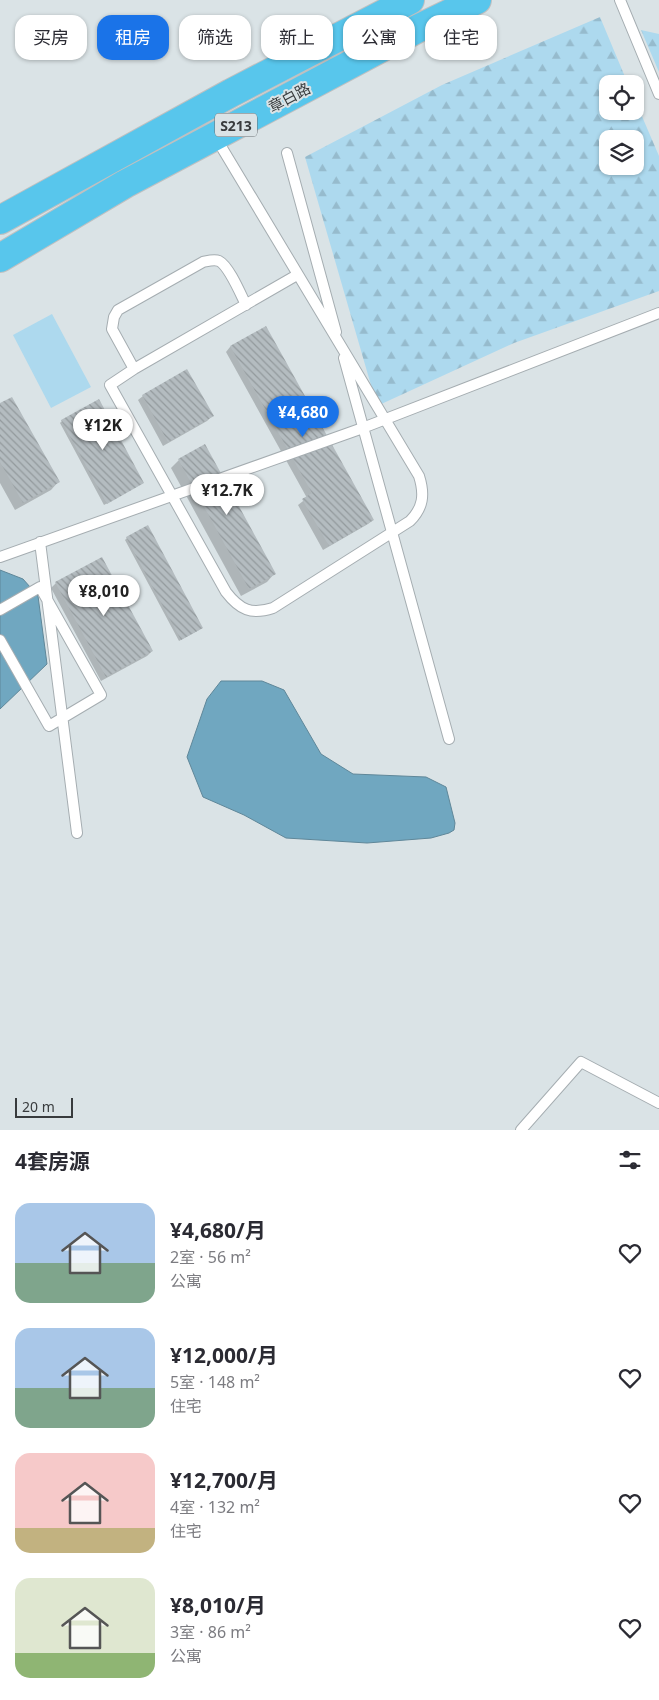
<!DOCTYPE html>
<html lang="zh">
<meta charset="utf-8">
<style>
:root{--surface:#fff;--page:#f7f7f7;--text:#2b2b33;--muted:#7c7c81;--accent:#1a73e8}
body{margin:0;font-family:"Noto Sans","Noto Sans SC",sans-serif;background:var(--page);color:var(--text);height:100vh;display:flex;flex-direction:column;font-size:19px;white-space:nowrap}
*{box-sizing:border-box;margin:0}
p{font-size:16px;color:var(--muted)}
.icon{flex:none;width:28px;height:28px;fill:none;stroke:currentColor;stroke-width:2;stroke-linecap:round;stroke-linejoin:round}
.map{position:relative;height:1130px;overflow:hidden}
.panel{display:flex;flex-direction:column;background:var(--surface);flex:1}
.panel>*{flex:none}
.top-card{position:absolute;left:15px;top:15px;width:630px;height:45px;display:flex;gap:10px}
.fabs{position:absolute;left:599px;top:75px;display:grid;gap:10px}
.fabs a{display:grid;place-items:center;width:45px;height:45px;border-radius:10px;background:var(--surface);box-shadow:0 1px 4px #0004;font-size:25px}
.scale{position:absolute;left:15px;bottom:12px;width:58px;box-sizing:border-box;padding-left:5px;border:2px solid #383b3d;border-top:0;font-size:14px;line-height:18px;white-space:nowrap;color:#383b3d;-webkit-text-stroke:4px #dae3e6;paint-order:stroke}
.price{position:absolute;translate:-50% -42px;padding:0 11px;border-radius:18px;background:#fff;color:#222;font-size:16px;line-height:32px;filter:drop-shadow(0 1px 2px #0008)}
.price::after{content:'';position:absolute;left:50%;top:30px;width:15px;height:11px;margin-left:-8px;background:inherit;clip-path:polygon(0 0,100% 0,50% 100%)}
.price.current{background:var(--accent);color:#fff}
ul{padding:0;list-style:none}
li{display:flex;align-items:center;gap:15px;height:125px;padding:0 15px}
li span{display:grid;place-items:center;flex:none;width:140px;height:100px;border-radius:15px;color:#555}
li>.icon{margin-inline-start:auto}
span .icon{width:60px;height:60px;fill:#fffc;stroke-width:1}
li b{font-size:21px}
h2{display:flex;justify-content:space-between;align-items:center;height:60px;padding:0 15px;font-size:21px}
.tag{padding:0 18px;border-radius:15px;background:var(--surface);box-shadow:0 1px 4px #0004;font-size:18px;line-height:45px}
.tag.current{background:var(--accent);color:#fff}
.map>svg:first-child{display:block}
.forest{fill:url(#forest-firs);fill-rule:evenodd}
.pitch{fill:#add9ee}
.water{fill:#70a7c0;stroke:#5f8799}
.shadow{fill:#0003}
.building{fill:url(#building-back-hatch)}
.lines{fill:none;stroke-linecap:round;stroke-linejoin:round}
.service-casing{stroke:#a5adb1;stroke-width:12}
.trunk-casing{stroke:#bfc0c1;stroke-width:30}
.service{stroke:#fff;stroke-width:10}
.trunk{stroke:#58c6ec;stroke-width:28}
.labels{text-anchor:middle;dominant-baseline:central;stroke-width:4;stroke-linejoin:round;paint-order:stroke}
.shield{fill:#dae3e6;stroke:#696d70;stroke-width:1}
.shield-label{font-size:14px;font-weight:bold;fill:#383b3d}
.street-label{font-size:15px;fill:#383b3d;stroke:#dae3e6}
</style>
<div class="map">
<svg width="659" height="1130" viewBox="0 0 659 1130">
<defs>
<pattern id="forest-firs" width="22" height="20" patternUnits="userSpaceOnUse" patternTransform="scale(1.25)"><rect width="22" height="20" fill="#add9ee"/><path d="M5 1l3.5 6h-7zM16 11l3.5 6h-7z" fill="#96bbcd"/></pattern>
<pattern id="building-back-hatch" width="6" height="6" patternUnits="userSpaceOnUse" patternTransform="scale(1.25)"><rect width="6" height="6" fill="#b4bcc0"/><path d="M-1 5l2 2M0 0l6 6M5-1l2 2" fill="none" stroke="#939a9d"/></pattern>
</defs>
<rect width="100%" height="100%" fill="#dae3e6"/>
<path class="forest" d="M600,17L628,84H608V111H635V100L659,156V291L514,343L377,406L305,157L442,85ZM608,139H635V166H608Z
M641,30L659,34V72Z"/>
<path class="pitch" d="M52,314L91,387L51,408L13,335Z"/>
<path class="water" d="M0,570L23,579L38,596L47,664L0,709Z
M221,681H262L284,690L321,754L353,774L426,777L446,787L455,823L454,830L449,833L431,838L367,843L286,838L244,815L203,797L187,757L207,699Z"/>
<path class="shadow" d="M266,328L373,520L368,524L323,550L298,505L307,498L226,352L230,347Z
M143,396L212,416L207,421L163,446L138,400Z
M0,405L58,482L51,490L15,510L0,483Z
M62,421L143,483L104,505L60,423Z
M179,460L274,574L267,582L241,596L171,468Z
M127,538L201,628L199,630L179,641L125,540Z
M102,559L152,651L147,656L101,681L51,588L56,583Z"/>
<path class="building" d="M266,326L374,520L329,546L302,499L312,493L230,346Z
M187,369L214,416L168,442L142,395Z
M12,397L60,482L23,503L0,462V403Z
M99,399L144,483L107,504L61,420Z
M205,444L276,574L249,589L178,459Z
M148,525L203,628L181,640L126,537Z
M102,557L153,651L106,677L55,582Z"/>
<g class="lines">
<g class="service-casing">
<path id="service" d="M620,0L659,94
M216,138L419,476C425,495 423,508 410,521L273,608C251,615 240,610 226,592L110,385L134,369L297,275
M287,153L336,332
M344,358L449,739
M134,369L112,329L114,317L118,310L203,262C208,261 214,259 219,261C229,266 241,295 246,305
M40,542L77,833
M0,557L360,429L659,313
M0,610L40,587L101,695L49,726L0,640
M521,1130L581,1062L659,1103"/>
</g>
<g class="trunk-casing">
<path id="trunk" d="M0,220L231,93L410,0
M0,258L125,184L419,28L477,0"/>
</g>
<use href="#service" class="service"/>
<use href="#trunk" class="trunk"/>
</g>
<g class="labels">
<rect class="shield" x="215" y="113.5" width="42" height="23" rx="4"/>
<g class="shield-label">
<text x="236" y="125">S213</text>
</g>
<g class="street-label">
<text transform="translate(289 97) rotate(-28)">章白路</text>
</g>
</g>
</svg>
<div class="fabs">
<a><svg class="icon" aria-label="locate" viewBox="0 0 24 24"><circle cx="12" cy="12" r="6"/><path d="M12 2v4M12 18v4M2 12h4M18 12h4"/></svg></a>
<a><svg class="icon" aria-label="layers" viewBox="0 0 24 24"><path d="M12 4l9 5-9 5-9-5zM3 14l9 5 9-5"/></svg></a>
</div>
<div class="scale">20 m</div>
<b class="price current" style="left:303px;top:438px">¥4,680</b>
<b class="price" style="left:103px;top:451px">¥12K</b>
<b class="price" style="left:227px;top:516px">¥12.7K</b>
<b class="price" style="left:104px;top:617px">¥8,010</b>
<div class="top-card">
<a class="tag">买房</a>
<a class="tag current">租房</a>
<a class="tag">筛选</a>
<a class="tag">新上</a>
<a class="tag">公寓</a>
<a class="tag">住宅</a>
</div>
</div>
<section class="panel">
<h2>4套房源<svg class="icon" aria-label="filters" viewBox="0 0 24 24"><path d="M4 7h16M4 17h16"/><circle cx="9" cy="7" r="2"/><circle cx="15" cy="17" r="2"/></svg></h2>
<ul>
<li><span style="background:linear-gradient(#a9c7e8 60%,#7fa58c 0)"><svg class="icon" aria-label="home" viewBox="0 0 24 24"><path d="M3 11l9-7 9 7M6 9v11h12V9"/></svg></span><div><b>¥4,680/月</b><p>2室 · 56 m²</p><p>公寓</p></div><svg class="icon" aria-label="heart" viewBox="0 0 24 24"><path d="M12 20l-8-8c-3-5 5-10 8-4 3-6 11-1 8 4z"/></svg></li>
<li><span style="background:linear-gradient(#a9c7e8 60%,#7fa58c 0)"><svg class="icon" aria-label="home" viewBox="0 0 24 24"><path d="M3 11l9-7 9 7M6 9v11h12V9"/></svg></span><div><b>¥12,000/月</b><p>5室 · 148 m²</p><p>住宅</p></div><svg class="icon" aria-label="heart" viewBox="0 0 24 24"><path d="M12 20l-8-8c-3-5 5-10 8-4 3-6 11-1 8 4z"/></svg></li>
<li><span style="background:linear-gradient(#f6c9c9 75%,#c2b280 0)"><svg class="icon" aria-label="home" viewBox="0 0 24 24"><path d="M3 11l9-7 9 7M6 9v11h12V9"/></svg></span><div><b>¥12,700/月</b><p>4室 · 132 m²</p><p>住宅</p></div><svg class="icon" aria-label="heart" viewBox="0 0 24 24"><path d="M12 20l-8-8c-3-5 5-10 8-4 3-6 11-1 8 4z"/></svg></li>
<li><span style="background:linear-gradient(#dfe7d0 75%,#8fb573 0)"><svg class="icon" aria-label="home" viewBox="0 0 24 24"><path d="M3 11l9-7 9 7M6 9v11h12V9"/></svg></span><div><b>¥8,010/月</b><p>3室 · 86 m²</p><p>公寓</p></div><svg class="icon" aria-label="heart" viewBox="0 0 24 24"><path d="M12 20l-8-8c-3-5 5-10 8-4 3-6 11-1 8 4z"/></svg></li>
</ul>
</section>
